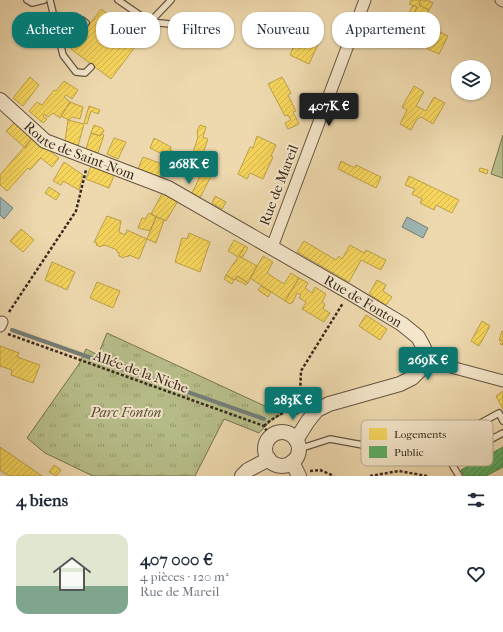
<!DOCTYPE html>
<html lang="fr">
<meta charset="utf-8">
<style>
:root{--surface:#fff;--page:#f2f2f3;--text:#1f2937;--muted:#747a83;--accent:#0f766e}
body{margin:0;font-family:"IM FELL French Canon",serif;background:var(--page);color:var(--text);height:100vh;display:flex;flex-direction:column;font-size:15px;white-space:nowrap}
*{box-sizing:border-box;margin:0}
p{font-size:13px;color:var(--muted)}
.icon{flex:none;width:22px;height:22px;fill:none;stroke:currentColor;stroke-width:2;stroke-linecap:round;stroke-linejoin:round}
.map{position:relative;height:476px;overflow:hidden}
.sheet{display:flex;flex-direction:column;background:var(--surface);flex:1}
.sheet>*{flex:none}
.banner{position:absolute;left:12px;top:12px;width:479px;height:36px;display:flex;gap:8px}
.tools{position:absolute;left:451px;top:60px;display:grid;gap:8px}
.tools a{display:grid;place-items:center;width:40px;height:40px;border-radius:50%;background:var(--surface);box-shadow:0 1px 3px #0004;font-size:20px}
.price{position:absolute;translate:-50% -34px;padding:0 9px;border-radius:4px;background:var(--accent);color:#fff;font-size:13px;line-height:26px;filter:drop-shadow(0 1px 2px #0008)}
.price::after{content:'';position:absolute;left:50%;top:24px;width:12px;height:9px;margin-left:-6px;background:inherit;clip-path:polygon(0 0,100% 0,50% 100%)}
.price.selected{background:#222;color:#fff}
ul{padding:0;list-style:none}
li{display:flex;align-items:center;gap:12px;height:100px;padding:0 16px}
li span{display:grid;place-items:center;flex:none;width:112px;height:80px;border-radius:12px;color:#555}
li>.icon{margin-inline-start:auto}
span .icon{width:48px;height:48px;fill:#fffc;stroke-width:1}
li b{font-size:17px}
h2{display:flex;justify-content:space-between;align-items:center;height:48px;padding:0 16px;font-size:17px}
.chip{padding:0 14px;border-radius:16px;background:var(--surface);box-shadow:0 1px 3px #0004;font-size:14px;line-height:36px}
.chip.selected{background:var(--accent);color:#fff}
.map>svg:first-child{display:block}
.grass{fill:#b8bf8b;stroke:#787454}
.park{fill:url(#park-tufts);stroke:#787454}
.water{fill:#9eb7b5;stroke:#757e79}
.homes{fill:url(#homes-hatch);stroke:#bda149}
.public{fill:url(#public-hatch);stroke:#50864d}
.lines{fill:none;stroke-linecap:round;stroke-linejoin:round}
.stream{stroke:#757e79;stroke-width:4}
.service-casing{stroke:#655442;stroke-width:8}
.minor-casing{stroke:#655442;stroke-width:13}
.tertiary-casing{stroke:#655442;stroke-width:16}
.path{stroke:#37281e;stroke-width:2.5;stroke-dasharray:3 2;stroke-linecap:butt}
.service{stroke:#f4e6ca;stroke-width:5.5}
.minor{stroke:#f4e6ca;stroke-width:11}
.tertiary{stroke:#f4e6ca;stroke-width:14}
.labels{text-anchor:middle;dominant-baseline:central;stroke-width:4;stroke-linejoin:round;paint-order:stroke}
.street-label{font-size:14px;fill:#37281e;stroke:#f4e6ca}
.park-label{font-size:14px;font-style:italic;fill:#574e39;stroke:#f4e6ca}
.key{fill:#f4e6ca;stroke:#bbad96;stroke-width:1}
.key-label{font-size:11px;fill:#37281e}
</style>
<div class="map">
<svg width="503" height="476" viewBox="0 0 503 476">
<defs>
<pattern id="park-tufts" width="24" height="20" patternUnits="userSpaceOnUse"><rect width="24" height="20" fill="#b8bf8b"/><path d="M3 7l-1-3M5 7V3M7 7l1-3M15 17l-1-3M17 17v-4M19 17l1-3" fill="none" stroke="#969b71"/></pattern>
<pattern id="homes-hatch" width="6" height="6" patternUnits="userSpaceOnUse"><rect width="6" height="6" fill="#f6d55c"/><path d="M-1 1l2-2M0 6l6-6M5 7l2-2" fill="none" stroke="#d4b750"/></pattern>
<pattern id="public-hatch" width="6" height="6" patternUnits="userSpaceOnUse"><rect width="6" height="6" fill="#5aae61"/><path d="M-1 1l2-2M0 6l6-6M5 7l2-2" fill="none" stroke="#4b8e4f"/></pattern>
</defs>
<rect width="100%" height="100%" fill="#eed9ae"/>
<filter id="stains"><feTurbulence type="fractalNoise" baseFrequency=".005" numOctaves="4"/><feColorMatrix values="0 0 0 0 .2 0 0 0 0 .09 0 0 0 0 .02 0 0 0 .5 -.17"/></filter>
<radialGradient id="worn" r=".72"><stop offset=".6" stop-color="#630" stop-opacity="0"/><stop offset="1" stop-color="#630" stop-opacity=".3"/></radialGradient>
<path class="grass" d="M503,135V178L491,174Z"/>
<path class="park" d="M107,333L282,414L271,420L259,433L224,419L195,476H93L45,453L27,438L79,364L86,349L98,355Z"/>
<path class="water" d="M0,197L13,208L4,219L0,215Z
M407,217L428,228L423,238L402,227Z"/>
<path class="homes" d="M411,0H421L419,5L429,10L424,20L426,22L425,25L448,36L439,54L427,49L429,45L418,39L415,45L403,35L411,17H413L417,7L409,4Z
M421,0H426L433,3L429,10L419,5Z
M413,5L417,7L413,17L408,15Z
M101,9L141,39L111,79L71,49Z
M302,27L322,36L309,64L290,55Z
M30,77L39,85L23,106L13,98Z
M282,77L291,93L288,95L296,111L293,112L299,124L288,129L285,123L291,120L288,115L285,116L268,84Z
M64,81L78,90L72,99L66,95L64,97L70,102L60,118L53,113L48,117L44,114L43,116L47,119L43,123L29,111L37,102L42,105L54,90L56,91Z
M414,86L424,92L416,106L426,111L434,97L445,103L433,124L421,117L417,119L411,130L400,124L407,110L402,107Z
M70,102L83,107L80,119L72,117L69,120L61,116Z
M89,106L100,110L98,114L91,111L87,124L84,123Z
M68,120L84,124L78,146L65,141Z
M15,122L33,137L25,148L6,131Z
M94,125L102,128L104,131L100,136L91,133Z
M200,125L206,127L203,137L208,139L201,159L192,156L198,137L197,131Z
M91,133L100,136L102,134L104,135L98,153L86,149Z
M257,136L276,145L271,156L273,157L263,179L250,173L247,179L238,174L250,147L253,148Z
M32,138L50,150L51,152L59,158L52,167L41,158L30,170L28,168L7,191L0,185V175Z
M114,138L126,142L118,159L107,154Z
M154,138L171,147L170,150L185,157L186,156L191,158L192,156L202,159L203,170L199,177L184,170L183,172L177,169L178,166L165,160L166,156L150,148Z
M143,157L165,165L161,177L138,169Z
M202,157L205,158L206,168L202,166Z
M341,161L355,168L356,165L381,177L376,188L338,169Z
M64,162L83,175L79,190L63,181L61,185L53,181Z
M91,166L115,173L109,188L86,179Z
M202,166L213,172L200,198L192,193L203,170Z
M480,168L488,170L487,174L479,171Z
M409,176L459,200L452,213L436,205L434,210L420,203L422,199L412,194L415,189L405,185Z
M49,187L60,194L56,200L45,193Z
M163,192L178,201L166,221L151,214Z
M215,196L226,202L222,209L212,203Z
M149,213L156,217L150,231L138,228L142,218L145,219Z
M107,216L121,221L119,232L125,235L127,230L147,239L139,259L129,255L128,257L126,256L124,258L119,256V253L117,252V250L105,245L104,246L102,245L101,247L96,245L97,243L94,242Z
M156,217L164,220L156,243L147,239Z
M21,229L34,240L23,252L10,241Z
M189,233L210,242L200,272L175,262L182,238L187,239Z
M234,240L245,246L239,256L257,266L248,283L237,276L234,280L226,275L238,257L228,251Z
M304,241L336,260L339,256L342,259L350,245L364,253L366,250L386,260L381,270L361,260L349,282L297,252Z
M245,246L248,248L242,258L239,256Z
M263,256L273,262L267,273L284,284L291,273L299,278L285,301L250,278Z
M52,262L75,272L67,290L45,280Z
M226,275L234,280L232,284L224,279Z
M237,276L248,283L246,285L235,279Z
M299,278L308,283L305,288L312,293L315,287L326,294L322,302L325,304L323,309L330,313L324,322L302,309L306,302L299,298L301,295L297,293L293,302L290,304L285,301Z
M377,280L386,285L383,291L392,297L386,305L369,294Z
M97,282L120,291L113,308L90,298Z
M261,286L271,292L268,297L258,290Z
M366,315L387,329L380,340L359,326Z
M482,321L490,326L479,346L471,341Z
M502,331H503V345L500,344L502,341L499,340Z
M0,346L19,353L17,357L40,365L33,383L11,375L12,370L0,366Z
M503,391V409L496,396Z
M0,447L42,476H9L0,470Z
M54,465L61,470L56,476L49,472Z"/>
<path class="public" d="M503,447V467L486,476H464L461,470Z"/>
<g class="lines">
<path class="stream" d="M12,330L264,419"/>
<g class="service-casing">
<path id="service" d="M27,0L32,3L44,0
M50,0L63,55L76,72L85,73L91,67
M118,0L150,22L170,24
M54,18L67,23L82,20L86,23
M150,22L171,0
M299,449L330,439L450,461L459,476
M464,454L455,437L499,413L503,421
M450,461L503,433"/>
</g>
<g class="minor-casing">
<path id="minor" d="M501,0L503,1
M272,247L365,0
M0,326L2,322
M425,360L503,381"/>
</g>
<g class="tertiary-casing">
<g id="tertiary">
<path id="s1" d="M0,100L45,141L168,188L349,292L402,324L418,337L424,348L425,360L420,370L412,378L400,384L329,404L317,410L308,421L296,440"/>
<circle cx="282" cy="449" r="17"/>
<path d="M292,462L299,476"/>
<path d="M242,476L248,470L269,459"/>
</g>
</g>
<path class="path" d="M9,312L76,211L86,170
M8,334L264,426L270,437
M291,408L300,394L301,371L343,303
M264,426L271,420L291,408L298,414
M310,471L320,470L334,476
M370,476L399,471L427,476"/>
<use href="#service" class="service"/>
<use href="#minor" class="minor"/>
<use href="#tertiary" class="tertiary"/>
</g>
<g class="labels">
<g class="street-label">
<text stroke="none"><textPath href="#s1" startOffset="96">Route de Saint-Nom</textPath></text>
<text transform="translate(279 185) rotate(-69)">Rue de Mareil</text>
<text stroke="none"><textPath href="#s1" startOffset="418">Rue de Fonton</textPath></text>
<text transform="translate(141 372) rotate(20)">Allée de la Niche</text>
</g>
<g class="park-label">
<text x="126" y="412">Parc Fonton</text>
</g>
</g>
<rect x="361" y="420" width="132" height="46" rx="6" class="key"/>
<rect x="369" y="428" width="18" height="12" fill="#f6d55c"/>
<rect x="369" y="446" width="18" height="12" fill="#5aae61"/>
<g class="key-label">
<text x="394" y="438">Logements</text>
<text x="394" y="456">Public</text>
</g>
<rect width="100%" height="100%" filter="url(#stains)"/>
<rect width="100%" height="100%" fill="url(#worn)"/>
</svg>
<div class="tools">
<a><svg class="icon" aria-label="layers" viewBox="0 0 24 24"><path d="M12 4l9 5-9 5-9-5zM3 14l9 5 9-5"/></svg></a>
</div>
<b class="price selected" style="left:329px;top:127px">407K €</b>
<b class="price" style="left:189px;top:185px">268K €</b>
<b class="price" style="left:428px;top:381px">269K €</b>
<b class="price" style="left:293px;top:421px">283K €</b>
<div class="banner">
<a class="chip selected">Acheter</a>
<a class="chip">Louer</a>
<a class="chip">Filtres</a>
<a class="chip">Nouveau</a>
<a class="chip">Appartement</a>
</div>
</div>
<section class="sheet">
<h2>4 biens<svg class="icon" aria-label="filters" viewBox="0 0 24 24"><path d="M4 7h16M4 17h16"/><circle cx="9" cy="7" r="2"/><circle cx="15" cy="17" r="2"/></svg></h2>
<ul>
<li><span style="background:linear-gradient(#dfe7d0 65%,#7fa58c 0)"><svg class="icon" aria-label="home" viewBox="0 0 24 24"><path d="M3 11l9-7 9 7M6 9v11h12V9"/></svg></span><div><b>407 000 €</b><p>4 pièces · 120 m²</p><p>Rue de Mareil</p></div><svg class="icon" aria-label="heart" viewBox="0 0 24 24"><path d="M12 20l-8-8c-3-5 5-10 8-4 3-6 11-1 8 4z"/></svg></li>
</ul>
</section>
